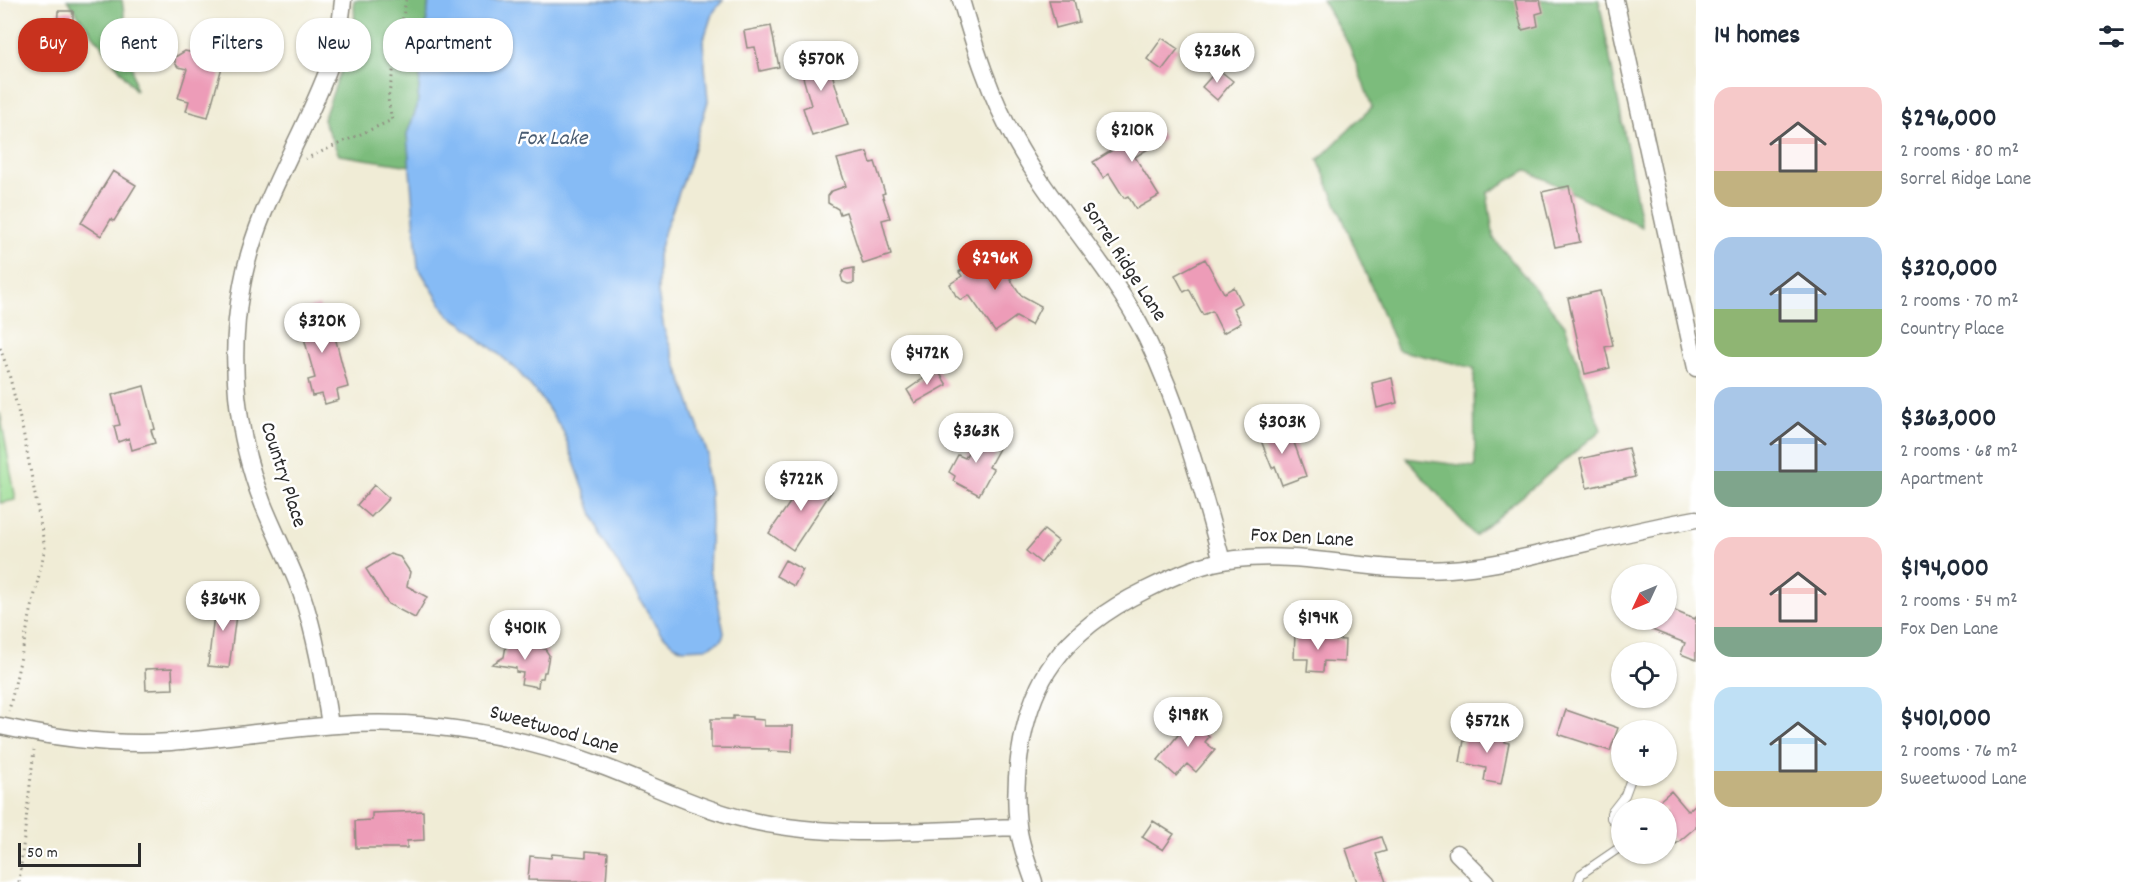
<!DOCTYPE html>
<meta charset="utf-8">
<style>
:root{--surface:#fff;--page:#f2f2f3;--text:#1f2937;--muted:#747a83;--accent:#c8321e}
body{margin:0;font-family:Dekko,sans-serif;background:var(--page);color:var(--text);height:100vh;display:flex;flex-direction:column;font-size:22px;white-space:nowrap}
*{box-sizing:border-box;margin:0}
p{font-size:20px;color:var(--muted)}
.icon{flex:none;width:33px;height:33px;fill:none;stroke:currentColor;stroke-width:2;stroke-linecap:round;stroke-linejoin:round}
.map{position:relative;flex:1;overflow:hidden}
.drawer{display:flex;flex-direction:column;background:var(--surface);width:450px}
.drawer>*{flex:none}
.banner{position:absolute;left:18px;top:18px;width:570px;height:54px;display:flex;gap:12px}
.needle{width:39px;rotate:226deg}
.controls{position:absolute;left:1611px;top:564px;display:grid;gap:12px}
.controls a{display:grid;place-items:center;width:66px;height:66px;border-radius:50%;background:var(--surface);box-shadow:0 2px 4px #0004;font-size:30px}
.scale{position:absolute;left:18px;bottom:15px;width:123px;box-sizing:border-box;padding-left:6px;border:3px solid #2b2b2b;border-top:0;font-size:16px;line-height:21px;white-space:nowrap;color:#2b2b2b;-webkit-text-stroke:4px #fff;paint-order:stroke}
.price{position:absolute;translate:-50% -51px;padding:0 14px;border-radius:21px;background:#fff;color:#222;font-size:20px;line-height:39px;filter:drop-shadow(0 2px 3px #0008)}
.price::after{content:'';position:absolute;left:50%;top:36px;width:18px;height:14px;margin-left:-9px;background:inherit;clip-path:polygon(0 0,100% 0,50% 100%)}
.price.on{background:var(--accent);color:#fff}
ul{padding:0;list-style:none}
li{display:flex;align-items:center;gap:18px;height:150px;padding:0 18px}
li span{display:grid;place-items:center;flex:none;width:168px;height:120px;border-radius:18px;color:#555}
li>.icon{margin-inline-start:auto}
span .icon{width:72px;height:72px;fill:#fffc;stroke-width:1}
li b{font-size:26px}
h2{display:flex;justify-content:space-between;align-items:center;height:72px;padding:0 18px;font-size:26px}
.pill{padding:0 21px;border-radius:24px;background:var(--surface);box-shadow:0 2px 4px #0004;font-size:21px;line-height:54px}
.pill.on{background:var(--accent);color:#fff}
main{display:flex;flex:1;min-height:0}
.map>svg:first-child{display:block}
.green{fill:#9adc92;stroke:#62845e;stroke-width:1.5}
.forest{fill:#7bbc7c;stroke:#537454;stroke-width:1.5}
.water{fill:#86bbf5;stroke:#587390;stroke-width:1.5}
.building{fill:#ed9cb8}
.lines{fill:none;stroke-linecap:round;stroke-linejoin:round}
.service-casing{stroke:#8e8c80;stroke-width:10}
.minor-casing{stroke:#8e8c80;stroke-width:19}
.path{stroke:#8e8c80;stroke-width:3;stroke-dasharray:1.5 4.5;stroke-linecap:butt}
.service{stroke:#fff;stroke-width:8}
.minor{stroke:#fff;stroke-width:16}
.labels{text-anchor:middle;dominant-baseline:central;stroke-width:5;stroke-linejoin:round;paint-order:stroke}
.street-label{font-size:21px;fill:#2b2b2b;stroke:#fff}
.water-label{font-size:22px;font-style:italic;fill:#4b5d72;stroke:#fff}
</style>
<main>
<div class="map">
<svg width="1696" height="882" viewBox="0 0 1696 882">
<rect width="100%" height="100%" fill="#fff"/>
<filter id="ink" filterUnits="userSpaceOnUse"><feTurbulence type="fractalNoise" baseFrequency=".0167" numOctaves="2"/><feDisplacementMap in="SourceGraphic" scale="12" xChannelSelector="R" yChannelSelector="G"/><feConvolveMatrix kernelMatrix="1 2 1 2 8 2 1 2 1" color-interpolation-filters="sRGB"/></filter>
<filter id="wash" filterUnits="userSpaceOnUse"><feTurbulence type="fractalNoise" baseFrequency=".008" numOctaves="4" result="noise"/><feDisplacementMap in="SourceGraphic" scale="24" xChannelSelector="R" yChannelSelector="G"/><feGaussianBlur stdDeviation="1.35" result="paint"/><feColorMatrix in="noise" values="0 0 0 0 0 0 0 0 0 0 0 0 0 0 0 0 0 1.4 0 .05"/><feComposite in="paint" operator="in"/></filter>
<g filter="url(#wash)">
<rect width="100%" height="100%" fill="#f0ecd6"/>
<path class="green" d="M0,413L16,500L0,503Z"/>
<path class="forest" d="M67,0H122L136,91Z
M354,0H429L417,107L407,134L411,166L339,155L323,120L355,31Z
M1322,0H1599L1642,227L1526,170L1487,193L1494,239L1565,325L1601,430L1475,536L1406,458L1475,467L1474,368L1398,350L1318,160L1372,107L1349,45Z"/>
<path class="water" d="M429,0H723L712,14L703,42L708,101L687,171L665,230L658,255V293L664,329L708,455L705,466L710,492L711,522L709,571L716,591L724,633L722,640L706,648L683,649L674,645L660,632L601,537L563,431L541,398L515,368L463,324L448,315L418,267L407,134L417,107Z"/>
<g id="blocks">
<path class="building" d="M1049,0H1074L1079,22L1056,28Z
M1515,0H1540L1543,12L1536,14L1538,26L1522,30Z
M58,11H73V33H57Z
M771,26L779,67L760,71L755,47L747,48L744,31Z
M200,33L229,42L208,117L186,111L189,101L178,98L187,69L178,67L175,63V57L185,51L194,53Z
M1162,38L1178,49L1162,70L1147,59Z
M823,45L848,125L812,136L803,108L811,105L796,53Z
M1218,69L1233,81L1217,100L1202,87Z
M1150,116L1164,139L1135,157L1159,196L1136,209L1128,196L1124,198L1109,174L1103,178L1093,162L1124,143L1118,134Z
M867,152L871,163L875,162L885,193L882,194L890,218L882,220L891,255L863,264L846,212L840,214L838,209L828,203V196L832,191L846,186L837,159Z
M113,171L136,185L114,221L111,219L101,236L81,223Z
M1569,186L1580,242L1555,247L1542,192Z
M1003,248L1013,264L1006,269L1012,278L1010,279L1021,295L1041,306L1031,325L1016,317L995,332L969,295L961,300L956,296L950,284L962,276L959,272L990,251L993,255Z
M1205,259L1224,293L1234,287L1242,303L1233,308L1241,323L1223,333L1212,311L1203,315L1189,289L1184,292L1175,275Z
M854,268V283L848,284L843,282L841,276L844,270Z
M1600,291L1613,345L1605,347L1610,368L1585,374L1568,298Z
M319,305L322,316L329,314L348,387L337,390L339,400L325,404L322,394L312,396L308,380L315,378L304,338L298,339L294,323L301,321L299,311Z
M937,369L947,385L915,403L907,390Z
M1392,378L1397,403L1377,408L1372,383Z
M144,386L155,429L151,430L155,443L132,450L129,438L118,442L114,426L120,425L112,395Z
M1281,425L1286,439L1292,437L1306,476L1282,485L1275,466L1272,468L1258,433Z
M982,432L1002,443L989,467L993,469L979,495L953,481L955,476L949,472L958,455L965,458L972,445L975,446Z
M1628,448L1635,477L1587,488L1580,459Z
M809,475L832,491L793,550L769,533Z
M374,485L389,498L371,517L357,505Z
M1044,530L1058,541L1041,563L1026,551Z
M390,554L400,557L410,572L407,586L427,597L415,618L388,604L366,569Z
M785,560L803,570L794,586L776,576Z
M216,597L238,600L229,668L208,666Z
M1666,609L1669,611L1670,609L1694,619L1696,617V660L1681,654L1685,643L1627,620H1666Z
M1295,633L1315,634V637H1326V639L1345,640L1344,662L1324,661L1323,672L1307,671L1308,659H1294Z
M511,636L518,638L523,644L545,649L549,655L546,672H544L543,678H539L538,687L521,684L523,673L516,672V668L492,664L504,657L507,640Z
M172,668L173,689L146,690L145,669Z
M1566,710L1618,728L1610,751L1558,734Z
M1194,715L1208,727L1203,732L1209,737L1205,742L1215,750L1196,772L1187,764L1176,776L1158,760Z
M733,716L752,717V719L764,720V726H793L792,752L769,751V749L711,748V719H733Z
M1477,731L1506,734L1505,742L1509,743L1501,784L1484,781L1486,768L1460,762L1465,735L1476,737Z
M1671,791L1688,811L1696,804V827L1676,844L1666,833V808H1651Z
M423,811L424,840L407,841V848H356L355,821L372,820V813Z
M1153,821L1174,834L1163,850L1142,837Z
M1381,837L1386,851L1376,854L1386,882H1357L1346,849Z
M586,851L608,853L606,882L528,880L530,856L551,858L552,854L586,857Z"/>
</g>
</g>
<g filter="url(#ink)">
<use href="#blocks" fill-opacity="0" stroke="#8e8c80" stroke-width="1.5"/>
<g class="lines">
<g class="service-casing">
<path id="service" d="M1622,830L1611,818V813L1625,795L1632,776
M1578,882L1581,874L1622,846"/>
</g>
<g class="minor-casing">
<path id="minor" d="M961,0C975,48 990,96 1015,140C1053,209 1111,266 1146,337C1181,409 1201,485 1222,561
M1615,0L1696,368
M330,725C323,680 316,635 301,592C290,562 275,534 263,504C236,435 228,358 242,285C256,205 304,138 331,62C338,42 341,21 343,0
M0,726C55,738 114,746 171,742C257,735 343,717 430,726C489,732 546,745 602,766C650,784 697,808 748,820C834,840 930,830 1018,827
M1457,853L1486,882
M1034,882C1028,864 1020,845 1018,825C1012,775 1023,704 1053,663C1076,631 1111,607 1146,590C1174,576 1204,562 1236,559C1307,551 1378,574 1450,569C1482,567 1513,560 1544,553C1595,541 1645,528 1696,519"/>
</g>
<path class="path" d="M305,159L392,120L388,99L406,0
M0,348L8,370L23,431L45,548L9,711
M19,882L34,750"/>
<use href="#service" class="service"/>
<use href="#minor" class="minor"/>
</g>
</g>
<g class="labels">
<g class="street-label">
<text transform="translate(1123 262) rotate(57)">Sorrel Ridge Lane</text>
<text transform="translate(282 475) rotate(72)">Country Place</text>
<text transform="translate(1302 539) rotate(3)">Fox Den Lane</text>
<text transform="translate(554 731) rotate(16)">Sweetwood Lane</text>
</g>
<g class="water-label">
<text x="552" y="139">Fox Lake</text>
</g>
</g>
</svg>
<div class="controls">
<a><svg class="needle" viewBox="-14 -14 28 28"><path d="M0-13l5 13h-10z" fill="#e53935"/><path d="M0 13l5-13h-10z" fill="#747a83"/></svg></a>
<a><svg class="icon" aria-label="locate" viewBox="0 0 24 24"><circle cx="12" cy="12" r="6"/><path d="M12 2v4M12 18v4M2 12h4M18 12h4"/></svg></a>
<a>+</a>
<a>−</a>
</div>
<div class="scale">50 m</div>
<b class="price" style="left:1217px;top:84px">$236K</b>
<b class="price" style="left:821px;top:92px">$570K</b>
<b class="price" style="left:1132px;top:163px">$210K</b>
<b class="price on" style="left:995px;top:291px">$296K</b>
<b class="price" style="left:322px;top:354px">$320K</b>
<b class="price" style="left:927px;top:386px">$472K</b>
<b class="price" style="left:1282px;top:455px">$303K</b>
<b class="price" style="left:976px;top:464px">$363K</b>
<b class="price" style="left:801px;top:512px">$722K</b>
<b class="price" style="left:223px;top:632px">$364K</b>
<b class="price" style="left:1318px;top:651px">$194K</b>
<b class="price" style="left:525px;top:661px">$401K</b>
<b class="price" style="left:1188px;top:748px">$198K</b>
<b class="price" style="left:1487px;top:754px">$572K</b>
<div class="banner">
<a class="pill on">Buy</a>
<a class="pill">Rent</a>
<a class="pill">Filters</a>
<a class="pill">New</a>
<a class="pill">Apartment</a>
</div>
</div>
<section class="drawer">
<h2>14 homes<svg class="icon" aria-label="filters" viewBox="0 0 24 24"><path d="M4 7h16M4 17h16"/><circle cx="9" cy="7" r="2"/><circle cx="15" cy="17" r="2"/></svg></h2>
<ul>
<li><span style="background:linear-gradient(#f6c9c9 70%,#c2b280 0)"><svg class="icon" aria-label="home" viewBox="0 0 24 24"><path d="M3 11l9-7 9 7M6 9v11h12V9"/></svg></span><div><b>$296,000</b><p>2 rooms · 80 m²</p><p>Sorrel Ridge Lane</p></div></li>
<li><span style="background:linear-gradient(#a9c7e8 60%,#8fb573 0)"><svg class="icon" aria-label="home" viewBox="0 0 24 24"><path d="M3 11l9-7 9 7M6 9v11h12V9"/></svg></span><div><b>$320,000</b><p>2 rooms · 70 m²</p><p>Country Place</p></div></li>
<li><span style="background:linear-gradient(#a9c7e8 70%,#7fa58c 0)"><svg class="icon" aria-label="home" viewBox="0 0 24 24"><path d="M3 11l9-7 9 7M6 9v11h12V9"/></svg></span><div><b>$363,000</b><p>2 rooms · 68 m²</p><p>Apartment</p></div></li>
<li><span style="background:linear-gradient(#f6c9c9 75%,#7fa58c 0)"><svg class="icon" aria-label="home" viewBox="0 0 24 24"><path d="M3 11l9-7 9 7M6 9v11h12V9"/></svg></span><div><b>$194,000</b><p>2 rooms · 54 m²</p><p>Fox Den Lane</p></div></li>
<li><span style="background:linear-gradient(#bfe0f5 70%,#c2b280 0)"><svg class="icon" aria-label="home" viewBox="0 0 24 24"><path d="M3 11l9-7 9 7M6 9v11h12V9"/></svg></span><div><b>$401,000</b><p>2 rooms · 76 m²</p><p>Sweetwood Lane</p></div></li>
</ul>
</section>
</main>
